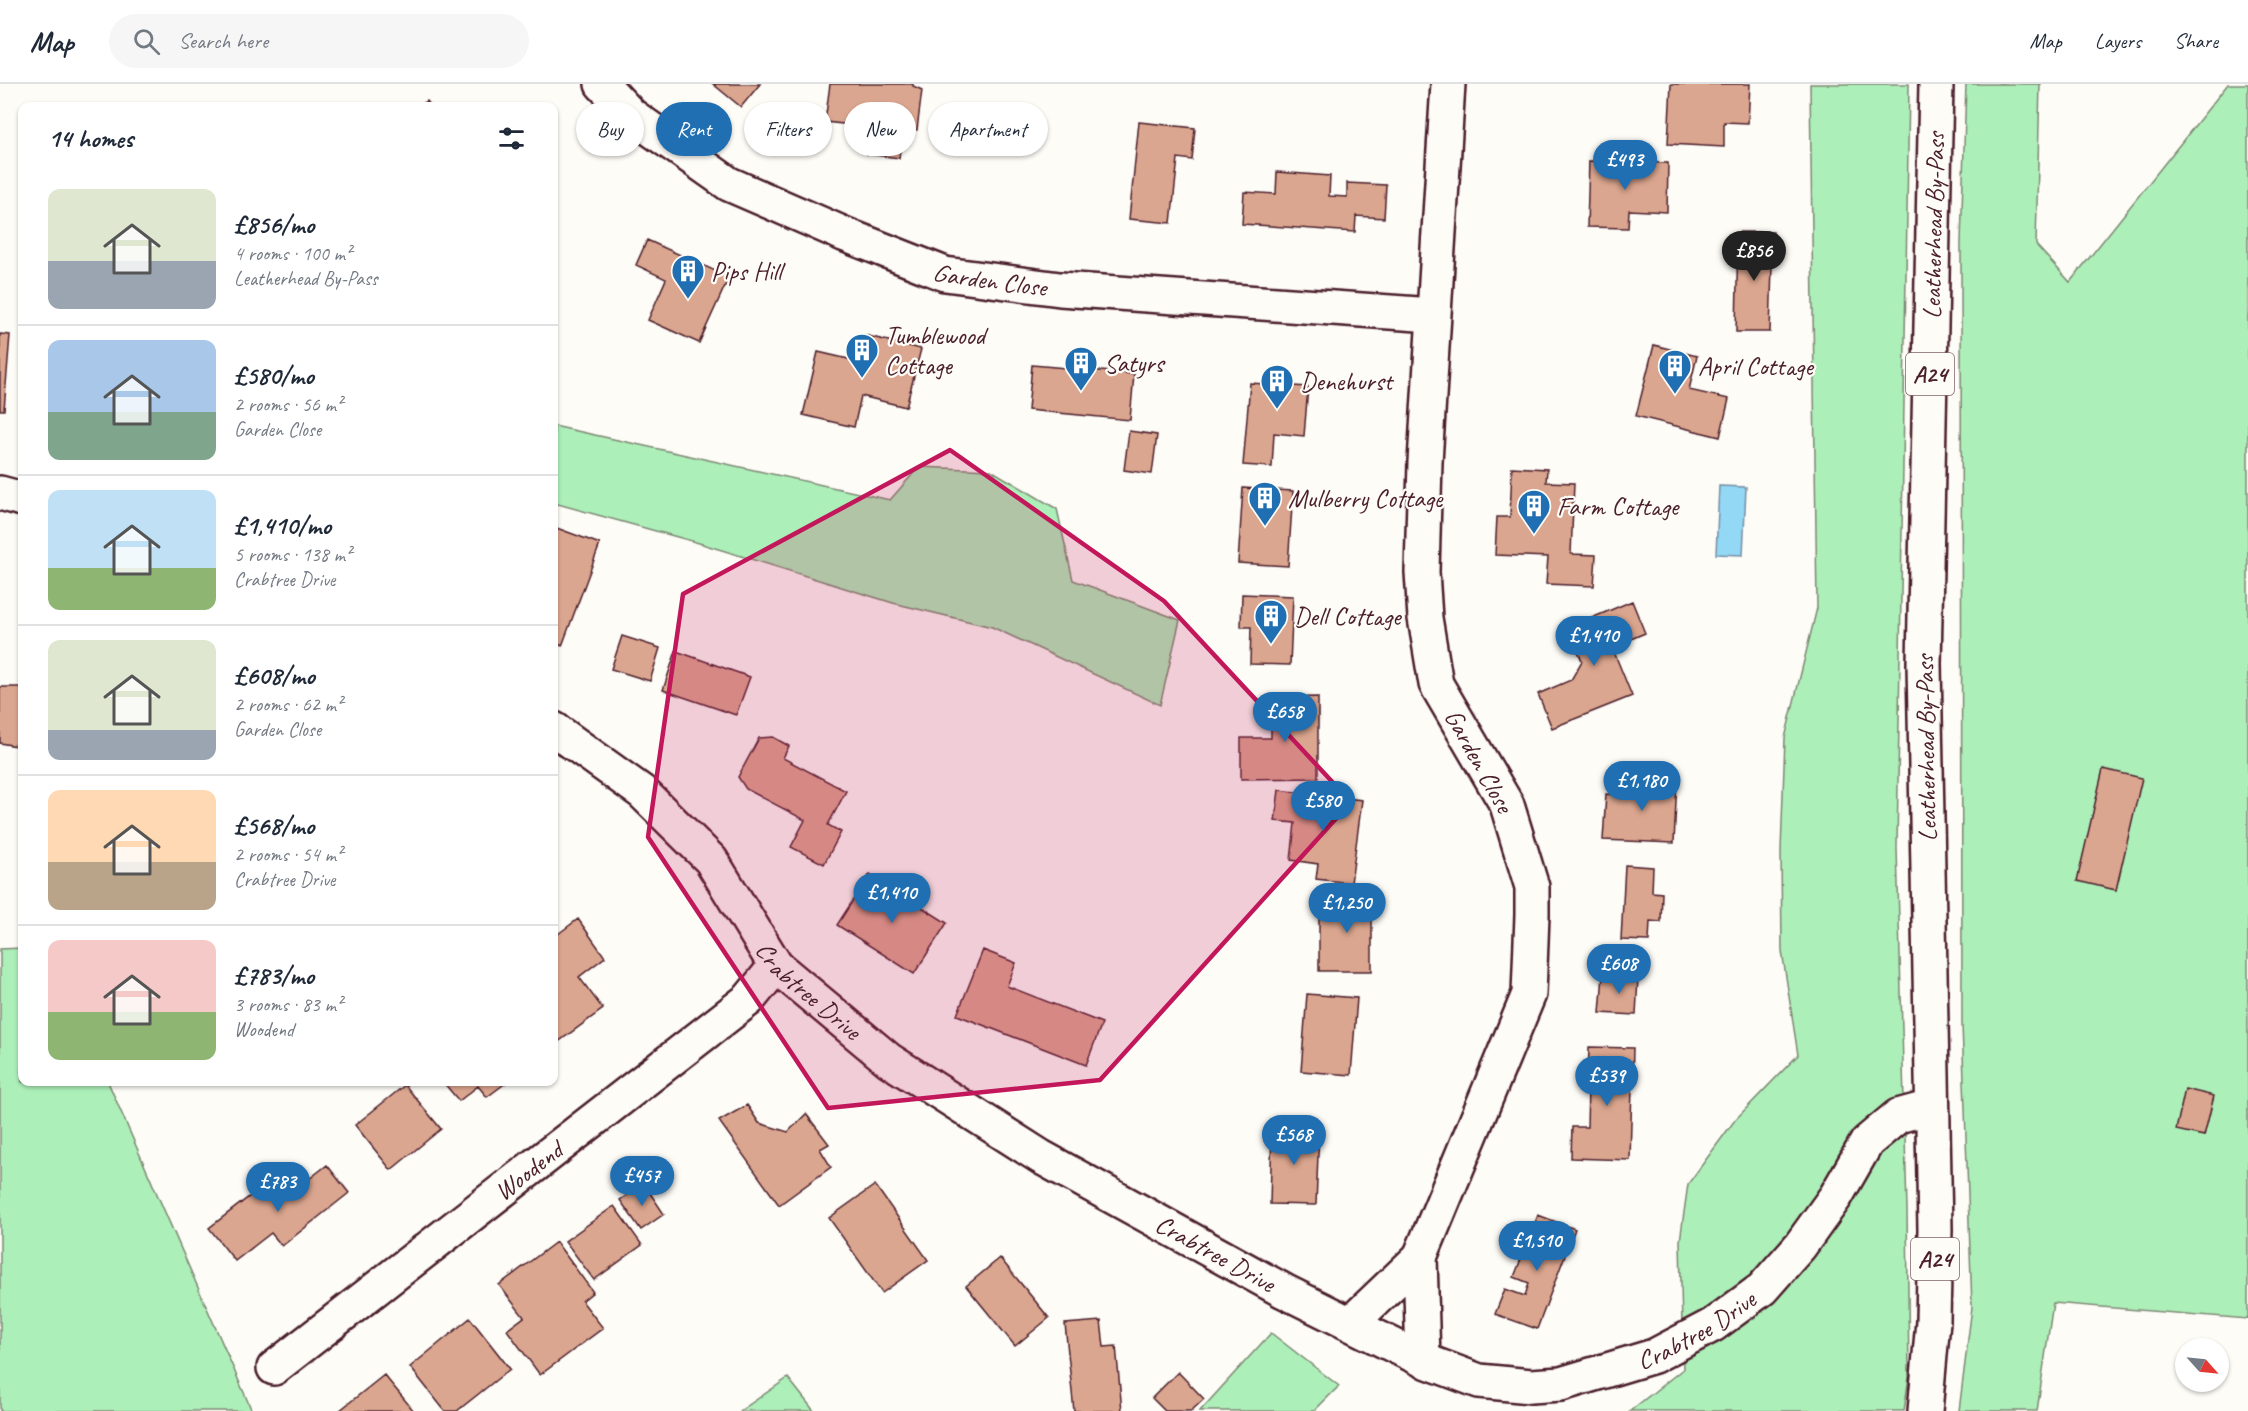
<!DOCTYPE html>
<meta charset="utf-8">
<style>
:root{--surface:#fff;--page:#f6f6f7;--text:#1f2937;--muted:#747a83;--line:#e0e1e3;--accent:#1f6fb2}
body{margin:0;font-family:Caveat,sans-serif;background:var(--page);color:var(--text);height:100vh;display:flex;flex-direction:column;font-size:22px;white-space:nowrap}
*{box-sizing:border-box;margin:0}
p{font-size:20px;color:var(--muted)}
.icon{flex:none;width:33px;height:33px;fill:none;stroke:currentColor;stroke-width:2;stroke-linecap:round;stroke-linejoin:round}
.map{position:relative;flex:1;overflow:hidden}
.side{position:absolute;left:18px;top:18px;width:540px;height:984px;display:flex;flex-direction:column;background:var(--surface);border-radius:12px;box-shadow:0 2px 4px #0004}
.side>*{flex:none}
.top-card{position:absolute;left:576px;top:18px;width:570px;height:54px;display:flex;gap:12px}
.needle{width:39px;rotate:117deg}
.buttons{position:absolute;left:2175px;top:1254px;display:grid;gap:12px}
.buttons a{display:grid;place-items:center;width:54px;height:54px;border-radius:50%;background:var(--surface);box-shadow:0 2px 4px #0004;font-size:30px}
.price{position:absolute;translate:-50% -51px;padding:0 14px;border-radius:21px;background:var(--accent);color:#fff;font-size:20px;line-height:39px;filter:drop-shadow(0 2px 3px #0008)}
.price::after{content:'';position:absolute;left:50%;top:36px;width:18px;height:14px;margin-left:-9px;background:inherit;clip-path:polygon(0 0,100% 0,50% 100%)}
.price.current{background:#222;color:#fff}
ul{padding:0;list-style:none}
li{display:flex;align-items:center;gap:18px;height:150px;padding:0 30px}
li+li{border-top:2px solid var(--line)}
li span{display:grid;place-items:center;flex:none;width:168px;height:120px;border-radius:12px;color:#555}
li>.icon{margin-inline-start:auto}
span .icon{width:72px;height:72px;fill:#fffc;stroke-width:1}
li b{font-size:26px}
h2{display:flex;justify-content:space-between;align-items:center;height:72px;padding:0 30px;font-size:26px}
.pill{padding:0 21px;border-radius:27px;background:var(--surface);box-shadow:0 2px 4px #0004;font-size:21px;line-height:54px}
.pill.current{background:var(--accent);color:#fff}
header{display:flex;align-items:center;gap:36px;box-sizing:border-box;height:84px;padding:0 30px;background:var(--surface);border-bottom:2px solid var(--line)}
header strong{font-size:28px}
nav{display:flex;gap:33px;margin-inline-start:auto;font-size:21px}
.search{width:420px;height:54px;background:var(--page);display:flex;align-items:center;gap:15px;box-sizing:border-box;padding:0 21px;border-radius:33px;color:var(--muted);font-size:22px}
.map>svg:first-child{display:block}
.green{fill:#adefb9;stroke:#7c8772;stroke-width:1.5}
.water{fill:#93d8f5;stroke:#768ea4;stroke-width:1.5}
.building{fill:#dba68f;stroke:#4a1f2b;stroke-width:1.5}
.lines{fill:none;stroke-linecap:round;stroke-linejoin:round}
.minor-casing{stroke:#4a1f2b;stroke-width:38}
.trunk-casing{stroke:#4a1f2b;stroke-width:38}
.minor{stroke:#fdfcf7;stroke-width:33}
.trunk{stroke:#fdfcf7;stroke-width:33}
.marked{fill:#c2185b;fill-opacity:0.2;stroke:#c2185b;stroke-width:4.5;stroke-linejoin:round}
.labels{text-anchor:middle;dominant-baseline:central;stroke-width:4.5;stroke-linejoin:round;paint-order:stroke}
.shield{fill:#fdfcf7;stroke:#806168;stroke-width:1.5}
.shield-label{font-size:24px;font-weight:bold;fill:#4a1f2b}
.street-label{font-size:26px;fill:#4a1f2b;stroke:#fdfcf7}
.poi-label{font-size:26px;fill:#4a1f2b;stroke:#fdfcf7;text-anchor:start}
</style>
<header>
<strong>Map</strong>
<div class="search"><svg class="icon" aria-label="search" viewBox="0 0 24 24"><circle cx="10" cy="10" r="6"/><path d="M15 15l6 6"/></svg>Search here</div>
<nav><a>Map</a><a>Layers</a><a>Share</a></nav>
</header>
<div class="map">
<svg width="2248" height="1327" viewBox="0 0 2248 1327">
<rect width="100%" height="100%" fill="#fdfcf7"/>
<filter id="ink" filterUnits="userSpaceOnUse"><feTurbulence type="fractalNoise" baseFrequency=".0167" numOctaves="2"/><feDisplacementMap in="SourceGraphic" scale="12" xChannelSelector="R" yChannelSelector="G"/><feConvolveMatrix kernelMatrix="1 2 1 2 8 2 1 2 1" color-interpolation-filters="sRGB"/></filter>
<g filter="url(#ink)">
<path class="green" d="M1810,0H1909L1897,764L1907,1125L1909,1292L1904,1327H1630L1683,1285L1680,1157L1688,1100L1735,1036L1798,971L1782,867L1781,767L1785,654L1817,524Z
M1966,0H2040L2036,161L2070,198L2228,0H2248V1235L2053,1219L2037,1327H1959L1972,1223L1962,940L1961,159Z
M554,342L890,416L919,383L991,386L1057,425L1073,496L1180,536L1160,621L992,543L893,519L699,459L554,419Z
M22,864V998H108L252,1327H0V865Z
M1271,1249L1339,1302L1314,1327H1200Z
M788,1294L814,1327H740Z"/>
<path class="water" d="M1719,402L1746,403L1743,471L1716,470Z"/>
<path class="building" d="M713,0H760L741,23Z
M830,0H913V2L922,6L917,46L903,44L899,74L867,70L870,43L825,38Z
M1671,0H1750L1748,39L1724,38V63L1668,60Z
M427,17L431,22H419Z
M1139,38L1195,44L1192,76L1178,74L1171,139L1129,135Z
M1589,77L1668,79L1667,128L1629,126L1628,144L1587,143Z
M1277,88L1330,92L1329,112L1347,113V99L1386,101L1384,134L1356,132L1355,148L1242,140L1244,108L1276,110Z
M1738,148H1773L1770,248H1736Z
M647,156L729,193L699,259L648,236L666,195L636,181Z
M0,250L10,251L4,326H0Z
M864,251L921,265L906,323L861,312L854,343L803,331L818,268L857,277Z
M1654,261L1697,272L1689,306L1729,315L1720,353L1636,332Z
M1032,281L1134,290L1130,336L1028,326Z
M1250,299L1308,303L1304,352L1274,349L1272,383L1243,381Z
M1129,347L1157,351L1152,390L1124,386Z
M1512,383L1547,385L1546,398L1574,399L1571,470L1596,471L1594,502L1546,500L1548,473L1495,471L1497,433H1510Z
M1243,404L1293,407L1288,482L1238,479Z
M554,443L600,460L562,562L554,558Z
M1242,510L1293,512L1290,581L1250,580L1251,543H1241Z
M1632,517L1645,549L1612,563L1632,612L1552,644L1538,610L1571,596L1582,577L1568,544Z
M622,552L660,564L650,597L611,585Z
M676,567L750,593L736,631L663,606Z
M0,603H22V663L0,659Z
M1318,613V694L1241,695V654H1271V614Z
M773,653L789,662L783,674L846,707L828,741L841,748L824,780L791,763L805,736L746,705L738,693L759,654Z
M2103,685L2142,694L2116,806L2077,797Z
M1624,693L1677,696L1674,759L1603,756L1606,710L1624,711Z
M1279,706L1362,716L1351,799L1316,795L1318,780L1291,776L1295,739L1275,737Z
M1625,781L1653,783L1652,808L1662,809L1661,838L1650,837L1649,857L1621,856Z
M870,790L947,839L914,890L837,841Z
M1339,809H1372V887H1319V822H1339Z
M578,835L605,873L579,893L603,925L554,961V853Z
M983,866L1016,879L1007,902L1102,939L1086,981L957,931Z
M1603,891L1638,893L1636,931L1600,929Z
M1307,910L1357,914L1351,991L1301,987Z
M1589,963L1633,964L1630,1076L1571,1074L1572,1043H1587Z
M443,998H507L487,1013L478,1002L459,1017Z
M405,1001L441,1045L391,1086L355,1041Z
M2185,1005L2214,1012L2204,1052L2176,1046Z
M747,1021L759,1039L788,1048L806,1030L829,1060L820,1065L831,1083L779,1121L719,1037Z
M1272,1044L1319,1045L1316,1121L1270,1120Z
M327,1081L349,1109L282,1162L271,1149L235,1177L209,1144L272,1095L286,1113Z
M644,1100L664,1130L641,1146L620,1116Z
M875,1101L928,1176L882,1209L829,1134Z
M614,1122L642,1161L594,1196L565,1157Z
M1538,1131L1575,1145L1537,1245L1495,1230L1505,1205L1525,1212L1529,1199L1514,1193Z
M556,1158L593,1208L582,1217L603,1244L540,1291L507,1246L524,1233L499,1201Z
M1000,1174L1049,1234L1015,1262L966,1202Z
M470,1234L510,1285L457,1327H445L410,1283Z
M1101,1237L1104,1263L1116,1262L1122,1327H1074L1065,1240Z
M1178,1288L1204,1315L1191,1327H1165L1152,1314Z
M384,1291L414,1327H339Z"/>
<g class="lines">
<g class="minor-casing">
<g id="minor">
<path id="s1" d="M602,0L631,31L729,100L846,151L945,190L1060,205L1433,231"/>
<path d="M0,409L22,415"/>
<path id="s2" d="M554,645L642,708L711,776L776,882L889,976L1041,1073L1284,1207L1423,1276L1479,1297L1531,1302L1561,1300L1654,1272L1713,1241L1762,1205L1800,1162L1836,1112L1867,1058L1898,1032L1931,1023"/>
<path d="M1420,1173L1529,910L1532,831V803L1507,721L1436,600L1425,534L1422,488L1425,378L1448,0"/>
<path d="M1351,1239L1420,1173L1423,1276"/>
<path id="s3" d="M274,1284L749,915L776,882"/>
</g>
</g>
<g class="trunk-casing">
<g id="trunk">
<path id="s4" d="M1925,1327L1933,1237L1935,1145L1924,580L1936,0"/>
</g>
</g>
<use href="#minor" class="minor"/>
<use href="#trunk" class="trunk"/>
</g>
</g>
<path class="marked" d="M950,366L1164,517L1351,718L1100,996L828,1024L648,753L683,510Z"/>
<defs>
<g id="building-pin" transform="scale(1.725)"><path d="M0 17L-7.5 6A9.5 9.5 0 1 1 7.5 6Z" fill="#1f6fb2" stroke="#fdfcf7"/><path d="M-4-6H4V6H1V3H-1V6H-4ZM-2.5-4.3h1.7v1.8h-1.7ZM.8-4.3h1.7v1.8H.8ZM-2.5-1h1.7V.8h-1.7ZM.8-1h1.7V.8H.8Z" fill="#fff"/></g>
</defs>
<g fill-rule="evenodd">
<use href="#building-pin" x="688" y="187"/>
<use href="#building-pin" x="862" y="266"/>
<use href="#building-pin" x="1081" y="279"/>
<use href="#building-pin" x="1675" y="282"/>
<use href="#building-pin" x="1277" y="297"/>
<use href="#building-pin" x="1265" y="414"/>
<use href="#building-pin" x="1534" y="422"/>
<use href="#building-pin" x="1271" y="532"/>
</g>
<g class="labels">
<g class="shield">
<rect x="1906" y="269" width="48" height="42" rx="4.5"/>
<rect x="1911" y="1154" width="48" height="42" rx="4.5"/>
</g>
<g class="shield-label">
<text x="1930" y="290">A24</text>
<text x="1935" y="1175">A24</text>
</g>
<g class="street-label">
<text stroke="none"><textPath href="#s4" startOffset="1186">Leatherhead By-Pass</textPath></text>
<text stroke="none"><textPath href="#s1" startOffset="442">Garden Close</textPath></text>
<text transform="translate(1926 664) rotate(-91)">Leatherhead By-Pass</text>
<text transform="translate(1479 677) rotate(61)">Garden Close</text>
<text stroke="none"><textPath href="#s2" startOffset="370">Crabtree Drive</textPath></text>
<text stroke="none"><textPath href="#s3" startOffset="322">Woodend</textPath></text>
<text stroke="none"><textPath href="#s2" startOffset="856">Crabtree Drive</textPath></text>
<text stroke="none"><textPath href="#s2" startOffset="1378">Crabtree Drive</textPath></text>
</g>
<g class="poi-label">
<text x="711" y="187">Pips Hill</text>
<text x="885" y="251">Tumblewood<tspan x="885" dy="30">Cottage</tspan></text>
<text x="1104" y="279">Satyrs</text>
<text x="1698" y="282">April Cottage</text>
<text x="1300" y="297">Denehurst</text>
<text x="1288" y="414">Mulberry Cottage</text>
<text x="1557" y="422">Farm Cottage</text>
<text x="1294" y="532">Dell Cottage</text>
</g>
</g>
</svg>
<div class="buttons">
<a><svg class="needle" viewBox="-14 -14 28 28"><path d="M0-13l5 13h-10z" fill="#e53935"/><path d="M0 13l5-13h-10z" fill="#747a83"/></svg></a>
</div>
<b class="price" style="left:1625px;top:107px">£493</b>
<b class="price current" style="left:1754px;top:198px">£856</b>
<b class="price" style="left:1594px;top:583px">£1,410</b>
<b class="price" style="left:1285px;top:659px">£658</b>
<b class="price" style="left:1642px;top:728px">£1,180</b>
<b class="price" style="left:1323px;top:748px">£580</b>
<b class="price" style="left:892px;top:840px">£1,410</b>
<b class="price" style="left:1347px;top:850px">£1,250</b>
<b class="price" style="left:1619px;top:911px">£608</b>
<b class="price" style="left:1607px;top:1023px">£539</b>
<b class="price" style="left:1294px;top:1082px">£568</b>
<b class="price" style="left:642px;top:1123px">£457</b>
<b class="price" style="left:278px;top:1129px">£783</b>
<b class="price" style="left:1537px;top:1188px">£1,510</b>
<div class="top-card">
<a class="pill">Buy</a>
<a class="pill current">Rent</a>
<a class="pill">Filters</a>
<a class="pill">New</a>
<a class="pill">Apartment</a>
</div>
<section class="side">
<h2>14 homes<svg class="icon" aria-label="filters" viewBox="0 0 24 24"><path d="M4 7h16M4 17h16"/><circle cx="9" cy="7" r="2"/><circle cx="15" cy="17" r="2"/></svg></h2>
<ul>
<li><span style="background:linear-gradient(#dfe7d0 60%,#9aa5b1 0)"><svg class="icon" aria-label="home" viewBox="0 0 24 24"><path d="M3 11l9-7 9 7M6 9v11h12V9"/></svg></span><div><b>£856/mo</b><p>4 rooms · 100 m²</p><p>Leatherhead By-Pass</p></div></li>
<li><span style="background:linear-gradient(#a9c7e8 60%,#7fa58c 0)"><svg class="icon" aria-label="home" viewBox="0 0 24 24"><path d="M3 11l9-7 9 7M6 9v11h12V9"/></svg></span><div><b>£580/mo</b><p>2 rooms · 56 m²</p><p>Garden Close</p></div></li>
<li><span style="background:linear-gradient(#bfe0f5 65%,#8fb573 0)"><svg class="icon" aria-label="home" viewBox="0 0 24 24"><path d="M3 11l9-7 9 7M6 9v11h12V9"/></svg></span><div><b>£1,410/mo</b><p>5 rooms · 138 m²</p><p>Crabtree Drive</p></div></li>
<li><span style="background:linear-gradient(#dfe7d0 75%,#9aa5b1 0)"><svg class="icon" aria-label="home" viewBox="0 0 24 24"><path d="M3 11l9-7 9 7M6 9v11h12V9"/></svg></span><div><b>£608/mo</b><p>2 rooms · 62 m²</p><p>Garden Close</p></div></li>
<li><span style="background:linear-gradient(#ffd9b3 60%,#b9a48a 0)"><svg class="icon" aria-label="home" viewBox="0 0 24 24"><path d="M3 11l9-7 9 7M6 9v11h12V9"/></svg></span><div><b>£568/mo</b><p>2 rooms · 54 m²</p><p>Crabtree Drive</p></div></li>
<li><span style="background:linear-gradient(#f6c9c9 60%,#8fb573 0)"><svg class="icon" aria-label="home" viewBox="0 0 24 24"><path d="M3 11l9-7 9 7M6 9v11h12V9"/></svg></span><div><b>£783/mo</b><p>3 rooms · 83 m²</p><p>Woodend</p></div></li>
</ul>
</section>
</div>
